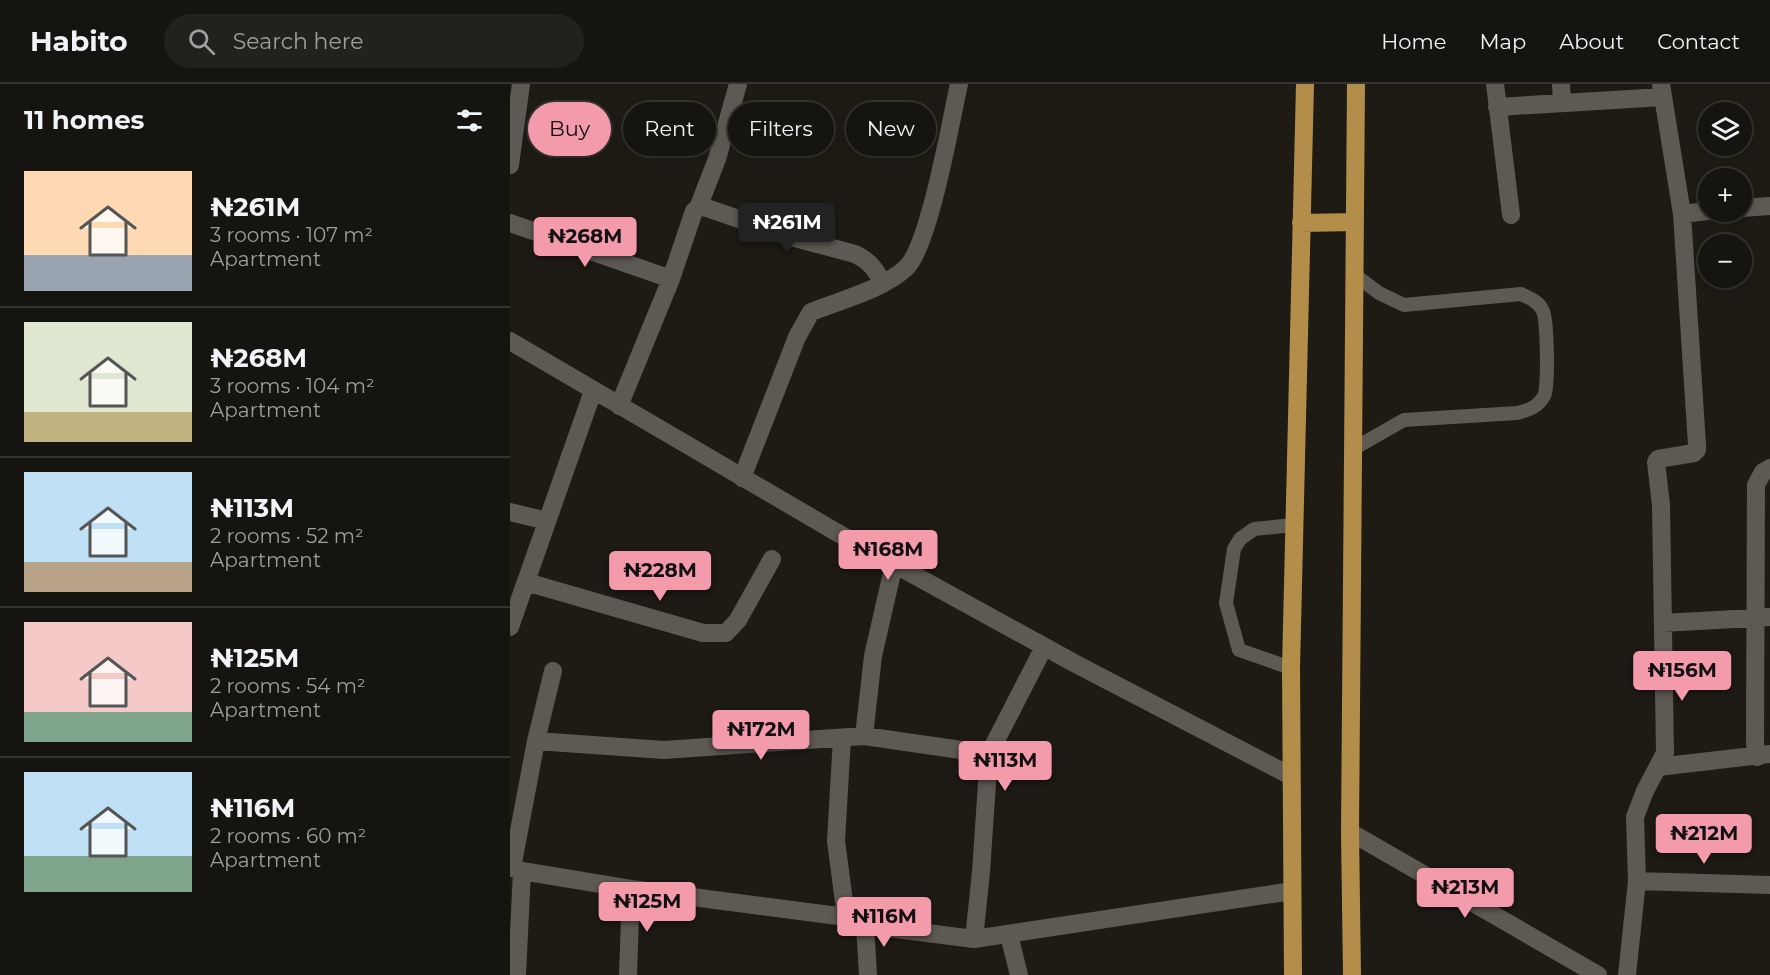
<!DOCTYPE html>
<meta charset="utf-8">
<style>
:root{--surface:#161410;--page:#23211e;--text:#f1f3f6;--muted:#9e9e9f;--line:#353330;--accent:#f39aab}
body{margin:0;font-family:Montserrat,sans-serif;background:var(--page);color:var(--text);height:100vh;display:flex;flex-direction:column;font-size:22px;white-space:nowrap}
*{box-sizing:border-box;margin:0}
p{font-size:20px;color:var(--muted)}
.icon{flex:none;width:33px;height:33px;fill:none;stroke:currentColor;stroke-width:2;stroke-linecap:round;stroke-linejoin:round}
.map{position:relative;flex:1;overflow:hidden}
.drawer{display:flex;flex-direction:column;background:var(--surface);width:510px}
.drawer>*{flex:none}
.guide{position:absolute;left:18px;top:18px;width:570px;height:54px;display:flex;gap:12px}
.buttons{position:absolute;left:1188px;top:18px;display:grid;gap:12px}
.buttons a{display:grid;place-items:center;width:54px;height:54px;border-radius:50%;background:var(--surface);box-shadow:0 3px 9px #0003,0 0 0 2px var(--line);font-size:30px}
.price{position:absolute;translate:-50% -51px;padding:0 14px;border-radius:6px;background:var(--accent);color:#111;font-size:20px;line-height:39px;filter:drop-shadow(0 2px 3px #0008)}
.price::after{content:'';position:absolute;left:50%;top:36px;width:18px;height:14px;margin-left:-9px;background:inherit;clip-path:polygon(0 0,100% 0,50% 100%)}
.price.current{background:#222;color:#fff}
ul{padding:0;list-style:none}
li{display:flex;align-items:center;gap:18px;height:150px;padding:0 24px}
li+li{border-top:2px solid var(--line)}
li span{display:grid;place-items:center;flex:none;width:168px;height:120px;border-radius:0px;color:#555}
li>.icon{margin-inline-start:auto}
span .icon{width:72px;height:72px;fill:#fffc;stroke-width:1}
li b{font-size:26px}
h2{display:flex;justify-content:space-between;align-items:center;height:72px;padding:0 24px;font-size:26px}
.pill{padding:0 21px;border-radius:27px;background:var(--surface);box-shadow:0 3px 9px #0003,0 0 0 2px var(--line);font-size:21px;line-height:54px}
.pill.current{background:var(--accent);color:#111}
header{display:flex;align-items:center;gap:36px;box-sizing:border-box;height:84px;padding:0 30px;background:var(--surface);border-bottom:2px solid var(--line)}
header strong{font-size:28px}
nav{display:flex;gap:33px;margin-inline-start:auto;font-size:21px}
.search{width:420px;height:54px;background:var(--page);display:flex;align-items:center;gap:15px;box-sizing:border-box;padding:0 21px;border-radius:33px;color:var(--muted);font-size:22px}
main{display:flex;flex:1;min-height:0}
.map>svg:first-child{display:block}
.lines{fill:none;stroke-linecap:round;stroke-linejoin:round}
.lane{stroke:#5d5a53;stroke-width:14}
.street{stroke:#5d5a53;stroke-width:18}
.primary{stroke:#b38d4a;stroke-width:18}
</style>
<header>
<strong>Habito</strong>
<div class="search"><svg class="icon" aria-label="search" viewBox="0 0 24 24"><circle cx="10" cy="10" r="6"/><path d="M15 15l6 6"/></svg>Search here</div>
<nav><a>Home</a><a>Map</a><a>About</a><a>Contact</a></nav>
</header>
<main>
<section class="drawer">
<h2>11 homes<svg class="icon" aria-label="filters" viewBox="0 0 24 24"><path d="M4 7h16M4 17h16"/><circle cx="9" cy="7" r="2"/><circle cx="15" cy="17" r="2"/></svg></h2>
<ul>
<li><span style="background:linear-gradient(#ffd9b3 70%,#9aa5b1 0)"><svg class="icon" aria-label="home" viewBox="0 0 24 24"><path d="M3 11l9-7 9 7M6 9v11h12V9"/></svg></span><div><b>₦261M</b><p>3 rooms · 107 m²</p><p>Apartment</p></div></li>
<li><span style="background:linear-gradient(#dfe7d0 75%,#c2b280 0)"><svg class="icon" aria-label="home" viewBox="0 0 24 24"><path d="M3 11l9-7 9 7M6 9v11h12V9"/></svg></span><div><b>₦268M</b><p>3 rooms · 104 m²</p><p>Apartment</p></div></li>
<li><span style="background:linear-gradient(#bfe0f5 75%,#b9a48a 0)"><svg class="icon" aria-label="home" viewBox="0 0 24 24"><path d="M3 11l9-7 9 7M6 9v11h12V9"/></svg></span><div><b>₦113M</b><p>2 rooms · 52 m²</p><p>Apartment</p></div></li>
<li><span style="background:linear-gradient(#f6c9c9 75%,#7fa58c 0)"><svg class="icon" aria-label="home" viewBox="0 0 24 24"><path d="M3 11l9-7 9 7M6 9v11h12V9"/></svg></span><div><b>₦125M</b><p>2 rooms · 54 m²</p><p>Apartment</p></div></li>
<li><span style="background:linear-gradient(#bfe0f5 70%,#7fa58c 0)"><svg class="icon" aria-label="home" viewBox="0 0 24 24"><path d="M3 11l9-7 9 7M6 9v11h12V9"/></svg></span><div><b>₦116M</b><p>2 rooms · 60 m²</p><p>Apartment</p></div></li>
</ul>
</section>
<div class="map">
<svg width="1260" height="891" viewBox="0 0 1260 891">
<rect width="100%" height="100%" fill="#1e1b15"/>
<g class="lines">
<path class="lane" d="M843,365L894,336L1007,329C1019,326 1028,323 1034,312C1039,304 1037,236 1033,227C1029,218 1020,214 1011,210L894,221L869,209L845,191
M781,584L729,566L716,519L724,465L730,455L744,445L784,441"/>
<path class="street" d="M985,0L1001,131
M1051,0L1052,19
M987,23L1153,13
M0,81L11,0
M188,124L194,123L281,153L345,170C360,177 366,186 373,200
M1232,124L1260,122
M1172,130L1198,127
M0,139L161,195
M0,257L326,448L564,579L781,692
M109,322L161,195L184,127L188,124L207,75L228,0
M232,394L287,253L301,228C333,215 370,207 396,184C419,163 441,36 449,0
M0,428L37,437
M16,498L193,549H216L228,536L262,475
M1153,539L1260,533
M0,543L83,307
M354,652L363,572L384,480
M332,654L326,757L336,833
M26,657L154,666L354,652L479,670
M1247,673L1245,659L1246,401L1253,388L1260,384
M1148,683L1260,670
M840,748L1088,891
M0,783L12,787L121,805L336,833L347,840L464,855L782,807
M2,784L26,657L43,587
M1127,797L1260,801
M355,841L358,891
M499,851L509,891
M464,855L471,788L479,670L534,563
M7,891L12,787
M118,891L121,805
M1117,891L1127,797L1125,733L1135,707L1155,669L1151,421L1146,378L1148,375L1184,369L1187,366V361L1172,130L1151,0"/>
<path class="primary" d="M791,139L845,138
M783,891L781,584L795,0
M842,891L840,748L846,0"/>
</g>
</svg>
<div class="buttons">
<a><svg class="icon" aria-label="layers" viewBox="0 0 24 24"><path d="M12 4l9 5-9 5-9-5zM3 14l9 5 9-5"/></svg></a>
<a>+</a>
<a>−</a>
</div>
<b class="price current" style="left:277px;top:170px">₦261M</b>
<b class="price" style="left:75px;top:184px">₦268M</b>
<b class="price" style="left:378px;top:497px">₦168M</b>
<b class="price" style="left:150px;top:518px">₦228M</b>
<b class="price" style="left:1172px;top:618px">₦156M</b>
<b class="price" style="left:251px;top:677px">₦172M</b>
<b class="price" style="left:495px;top:708px">₦113M</b>
<b class="price" style="left:1194px;top:781px">₦212M</b>
<b class="price" style="left:955px;top:835px">₦213M</b>
<b class="price" style="left:137px;top:849px">₦125M</b>
<b class="price" style="left:374px;top:864px">₦116M</b>
<div class="guide">
<a class="pill current">Buy</a>
<a class="pill">Rent</a>
<a class="pill">Filters</a>
<a class="pill">New</a>
</div>
</div>
</main>
